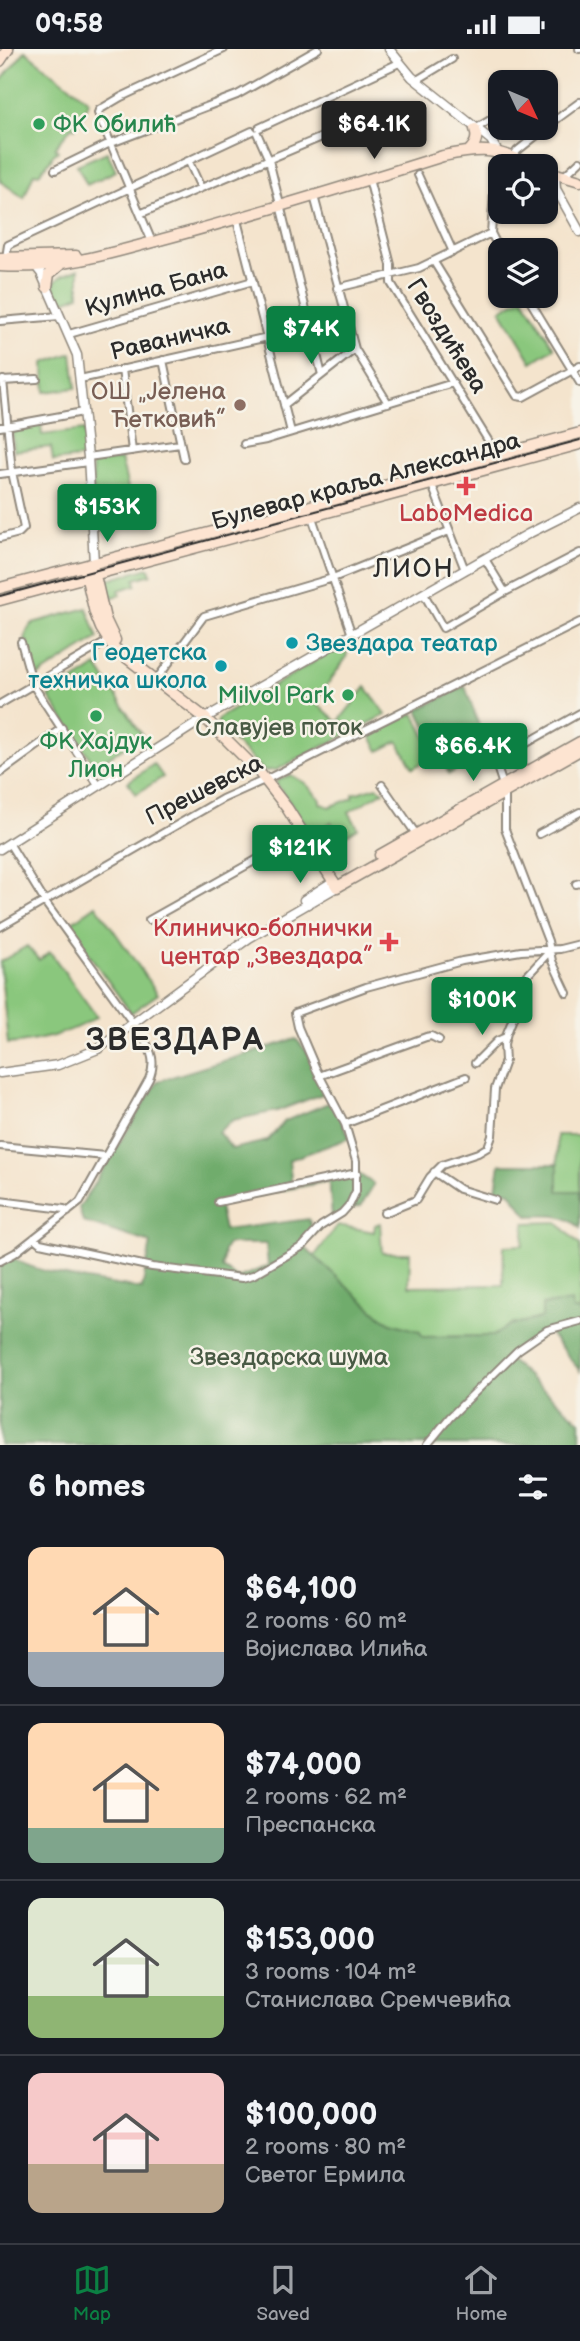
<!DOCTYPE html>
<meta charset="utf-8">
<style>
:root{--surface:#171b24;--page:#242831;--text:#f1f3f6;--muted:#9ea1a6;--line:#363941;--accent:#0b8043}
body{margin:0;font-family:"Balsamiq Sans",sans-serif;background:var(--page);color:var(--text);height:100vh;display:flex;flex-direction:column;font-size:26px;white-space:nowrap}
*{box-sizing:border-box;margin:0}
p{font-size:23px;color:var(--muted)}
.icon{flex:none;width:38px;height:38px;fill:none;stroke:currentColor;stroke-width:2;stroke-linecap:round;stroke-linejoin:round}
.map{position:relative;height:1396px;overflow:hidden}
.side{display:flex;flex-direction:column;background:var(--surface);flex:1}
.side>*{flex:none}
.needle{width:46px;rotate:134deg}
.fabs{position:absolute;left:488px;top:21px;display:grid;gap:14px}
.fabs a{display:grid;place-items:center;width:70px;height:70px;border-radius:14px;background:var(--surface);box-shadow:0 2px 5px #0004;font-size:35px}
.price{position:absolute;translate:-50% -60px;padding:0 16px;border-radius:7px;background:var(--accent);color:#fff;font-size:23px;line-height:46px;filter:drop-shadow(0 2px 4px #0008)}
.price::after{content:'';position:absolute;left:50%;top:42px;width:21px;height:16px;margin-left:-10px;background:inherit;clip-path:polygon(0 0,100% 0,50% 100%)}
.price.active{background:#222;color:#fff}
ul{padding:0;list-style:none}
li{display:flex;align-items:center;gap:21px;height:175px;padding:0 28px}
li+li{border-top:2px solid var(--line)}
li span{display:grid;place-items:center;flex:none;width:196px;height:140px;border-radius:14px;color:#555}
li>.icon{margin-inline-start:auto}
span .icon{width:84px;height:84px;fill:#fffc;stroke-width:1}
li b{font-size:30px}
h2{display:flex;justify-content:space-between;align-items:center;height:84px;padding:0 28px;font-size:30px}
.status{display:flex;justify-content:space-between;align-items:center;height:49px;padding:0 35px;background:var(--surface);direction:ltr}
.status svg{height:19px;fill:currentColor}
.menu{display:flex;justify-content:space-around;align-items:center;height:98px;border-top:2px solid var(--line);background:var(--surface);font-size:19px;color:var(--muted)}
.menu a{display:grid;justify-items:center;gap:4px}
.menu .active{color:var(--accent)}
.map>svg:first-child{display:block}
.green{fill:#8ac77d;stroke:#5a7954;stroke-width:2}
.forest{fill:#6fac6c;stroke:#4d6c4c;stroke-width:2;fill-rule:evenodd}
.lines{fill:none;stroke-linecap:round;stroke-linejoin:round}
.minor-casing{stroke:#90887c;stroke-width:10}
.tertiary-casing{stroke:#90887c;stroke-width:11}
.secondary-casing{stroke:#90887c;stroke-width:13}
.minor{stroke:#fff;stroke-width:6}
.tertiary{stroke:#fff;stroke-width:8}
.secondary{stroke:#fde4d1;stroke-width:10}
.tram{stroke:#2b2b2b;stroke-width:2}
.leisure-dot{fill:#2e9e5b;stroke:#f7f3e8;stroke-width:2.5}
.education-dot{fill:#8d6e63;stroke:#f7f3e8;stroke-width:2.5}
.health-dot{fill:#e0444e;stroke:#f7f3e8;stroke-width:2.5}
.culture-dot{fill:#0f9aa8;stroke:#f7f3e8;stroke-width:2.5}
.labels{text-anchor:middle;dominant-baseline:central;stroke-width:5;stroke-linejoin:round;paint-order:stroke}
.leisure-label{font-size:24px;fill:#27864d;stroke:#f7f3e8;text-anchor:start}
.street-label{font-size:24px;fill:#2b2b2b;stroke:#f7f3e8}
.education-label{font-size:24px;fill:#785e54;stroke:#f7f3e8;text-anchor:end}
.health-label{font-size:24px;fill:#be3a42;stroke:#f7f3e8}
.culture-label{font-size:24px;fill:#0d838f;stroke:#f7f3e8;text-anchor:start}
.park-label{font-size:24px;fill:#485a44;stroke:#f7f3e8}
.neighbourhood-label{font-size:26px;letter-spacing:2px;fill:#2b2b2b;stroke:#f7f3e8}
.district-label{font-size:32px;font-weight:bold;letter-spacing:2px;fill:#2b2b2b;stroke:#f7f3e8}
</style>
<div class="status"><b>09:58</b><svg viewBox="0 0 49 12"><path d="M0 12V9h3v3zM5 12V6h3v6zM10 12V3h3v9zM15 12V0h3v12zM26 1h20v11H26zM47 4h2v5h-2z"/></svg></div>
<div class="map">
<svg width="580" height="1396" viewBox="0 0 580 1396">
<rect width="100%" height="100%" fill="#f7f3e8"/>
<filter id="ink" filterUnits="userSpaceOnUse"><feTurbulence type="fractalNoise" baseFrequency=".0143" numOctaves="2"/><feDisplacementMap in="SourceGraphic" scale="14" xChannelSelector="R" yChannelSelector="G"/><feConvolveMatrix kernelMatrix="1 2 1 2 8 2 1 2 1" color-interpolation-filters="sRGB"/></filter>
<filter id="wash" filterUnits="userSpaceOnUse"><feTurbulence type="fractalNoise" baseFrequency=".00686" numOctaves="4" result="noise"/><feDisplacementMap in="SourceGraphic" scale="28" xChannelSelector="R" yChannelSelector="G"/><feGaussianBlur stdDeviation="1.57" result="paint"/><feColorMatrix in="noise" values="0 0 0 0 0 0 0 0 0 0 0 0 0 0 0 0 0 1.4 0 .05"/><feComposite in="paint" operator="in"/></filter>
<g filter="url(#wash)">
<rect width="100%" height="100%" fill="#f4e4cd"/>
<path class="green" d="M25,2L89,52L81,71L77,73L79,74L75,79L72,77L55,99L58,102L51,108L52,109L39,125L34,124L24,149L0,132V33Z
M107,103L116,122L87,136L77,116Z
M79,220V246L58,255C47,230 57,229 79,220Z
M523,248L554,299L532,313L501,261Z
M72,304L76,339L45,343L44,314Z
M41,374L42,386L84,381L87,408L53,412L51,398L14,402L12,380Z
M121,410L130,447L94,455L92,415Z
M149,519L151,525L135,530L136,536L119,541L120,546L109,549L105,532Z
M87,559L98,589L35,629C30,611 17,589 33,574Z
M339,598L347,602L346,609L315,653L338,673L366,638L386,666L276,721L264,722L217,676L219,669Z
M97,617L142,686L95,717L49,648Z
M414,664L435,707L413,719L398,692L379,702L370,686Z
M154,715L163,728L136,745L128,733Z
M291,726L305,734L320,750V754L329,758L353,749V745L377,738L384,742L349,763L358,779L342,789L331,773L313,786L276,734L279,730Z
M96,856L158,945L131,964L68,876Z
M27,897L39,911L50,903L97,968C68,985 41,992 8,995L0,913Z
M557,1086H580V1142H558Z
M557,1173L580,1196V1261H573L571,1253L542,1256V1269L510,1276L493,1287L423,1288L419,1282L391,1274L381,1268L313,1209L338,1176L374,1183L375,1176L380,1174L382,1204H410L409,1237L503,1236L504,1197L523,1196L525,1174Z"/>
<path class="forest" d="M465,637L488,702L449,725L418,661Z
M296,990L309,1005L328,1043L277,1062L233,1071L218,1083L232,1100L267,1092L285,1072L333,1052L350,1089L289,1111L292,1138L357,1124L374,1135L361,1157C336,1162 320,1179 303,1197L381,1268L391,1274L419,1282L423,1288L493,1287L510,1276L542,1269V1256L571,1253L573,1261H580V1322L547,1281L509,1311L580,1372V1396H0V1212L11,1206C23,1224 118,1236 142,1240L151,1194L83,1173L79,1159L158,1032ZM329,1132L332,1167L312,1181L309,1170L224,1181L218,1154ZM228,1195H266L268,1217L238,1229L222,1219L224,1201Z
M500,1115H558V1142H580V1179C565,1164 548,1166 528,1167L510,1143L496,1140Z"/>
</g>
<g filter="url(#ink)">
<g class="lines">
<g class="minor-casing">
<path id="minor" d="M579,0H580
M417,31L452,10
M546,78L580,53
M259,79L399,14
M475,80L500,65
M257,84L269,111L322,326
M497,102L491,184L500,202
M513,108L517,102L546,79
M189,113L201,139
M55,121L106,96L237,46L318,0
M418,126L453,203
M564,127L580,112
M369,130L391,216V234L499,409
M314,147L355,300L388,354
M142,164L374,66
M237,171L291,383
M152,193L98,64L99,61L121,48L224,0
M6,209L8,196L252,82
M434,213L517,347L523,348L580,317
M337,239L419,219L491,184
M527,247L580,334
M0,272L60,267
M69,285L253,232
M163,311L184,410
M122,320L132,402
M80,330L268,288
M2,332L37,330
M284,356L355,300
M0,378L83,363
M244,395L266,391L453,334
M88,408L180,395
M0,425L88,413
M432,436L465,521
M312,468L352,586
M0,489L19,484L24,479L12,423L3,331
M485,510L505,543
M424,545L443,579L505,543L580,504
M21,593L33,636L99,737
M156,631L204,567L333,529L449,482
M0,655L108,592
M0,724L62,679
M382,736L416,785
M539,785L580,763
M576,835L580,834
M149,871L304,784
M0,878L222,750L271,728L580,573
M567,944L552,912L548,892L505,780V742L495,712L580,664
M442,963L522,938
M475,1014L497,992L506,988
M319,1027L426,988L431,987L439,991
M345,1075L466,1028
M0,1097L105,1107
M434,1123L459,1140L495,1151
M0,1152L64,1160L68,1163
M218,1153L357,1124
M384,1164L416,1151L430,1128L442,1116L478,1104L488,1098L492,1087L495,1040L505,1012L504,995L507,984L519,955L525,929L549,903
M34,1189L40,1194L152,1218L242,1229L253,1226L303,1197L321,1177L342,1164L350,1155L356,1142V1112L345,1075L316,1020L298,978L295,964L366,938L462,912L521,902L560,900L580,895
M0,1212L15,1204L80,1153L149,1030C156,1014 152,1003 143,988L47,856L9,794
M427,1396L450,1368L518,1301L547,1281L580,1272"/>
</g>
<g class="tertiary-casing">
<path id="tertiary" d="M389,0L412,28L491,91L497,102
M555,126L556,140L580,183
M34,215L41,224L77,306L88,408L94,514
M0,800L205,669L528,485L580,459
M304,851L334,832
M0,1024L58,1016L98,1000L249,889L337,838"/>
</g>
<g class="secondary-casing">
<path id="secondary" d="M0,12L8,0
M469,102C476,95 478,89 475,80
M546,122L580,132
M0,209L76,207
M0,217C58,221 112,204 167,189C260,164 351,136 443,107C488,98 493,100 535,117
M47,238L49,225L60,216
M84,517L95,564L101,579L113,598L205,669L259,723L287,759L337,838L580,701
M94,522L105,570L115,591
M0,539L292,462L580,384
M0,551L580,395
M380,806L580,693"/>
</g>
<use href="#minor" class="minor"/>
<use href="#tertiary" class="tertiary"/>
<use href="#secondary" class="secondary"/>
<path class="tram" d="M0,547L580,391"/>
</g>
</g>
<g class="leisure-dot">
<circle cx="39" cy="75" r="7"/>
<circle cx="348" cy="646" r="7"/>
<circle cx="96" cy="667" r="7"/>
</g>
<circle class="education-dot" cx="240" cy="356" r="7"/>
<g class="health-dot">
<path d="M462.5 426.5h7v7h7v7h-7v7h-7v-7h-7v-7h7z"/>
<path d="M385.5 882.5h7v7h7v7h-7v7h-7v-7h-7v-7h7z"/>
</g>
<g class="culture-dot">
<circle cx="292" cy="594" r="7"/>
<circle cx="221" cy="617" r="7"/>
</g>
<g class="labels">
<g class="leisure-label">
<text x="53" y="75">ФК Обилић</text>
<text x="334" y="646" text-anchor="end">Milvol Park</text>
<text x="96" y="692" text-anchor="middle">ФК Хајдук<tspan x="96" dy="28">Лион</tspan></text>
</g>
<g class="street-label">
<text transform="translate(156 240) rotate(-16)">Кулина Бана</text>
<text transform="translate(447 287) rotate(58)">Гвоздићева</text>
<text transform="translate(170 290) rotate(-13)">Раваничка</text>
<text transform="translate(366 432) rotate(-15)">Булевар краља Александра</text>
<text transform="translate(204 741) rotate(-27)">Прешевска</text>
</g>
<g class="education-label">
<text x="226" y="342">ОШ „Јелена<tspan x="226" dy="28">Ћетковић”</tspan></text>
</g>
<g class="health-label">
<text x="466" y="464">LaboMedica</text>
<text x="373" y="879" text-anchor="end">Клиничко-болнички<tspan x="373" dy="28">центар „Звездара”</tspan></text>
</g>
<g class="culture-label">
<text x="306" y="594">Звездара театар</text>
<text x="207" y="603" text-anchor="end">Геодетска<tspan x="207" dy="28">техничка школа</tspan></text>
</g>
<g class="park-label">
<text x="279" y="678">Славујев поток</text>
<text x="289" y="1308">Звездарска шума</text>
</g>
<g class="neighbourhood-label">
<text x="414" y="520">ЛИОН</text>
</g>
<g class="district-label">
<text x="175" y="991">ЗВЕЗДАРА</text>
</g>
</g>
</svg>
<div class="fabs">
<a><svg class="needle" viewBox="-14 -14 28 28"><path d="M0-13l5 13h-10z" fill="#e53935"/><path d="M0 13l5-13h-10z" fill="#9ea1a6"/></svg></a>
<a><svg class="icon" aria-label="locate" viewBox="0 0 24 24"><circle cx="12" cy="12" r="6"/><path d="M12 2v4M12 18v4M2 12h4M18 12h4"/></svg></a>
<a><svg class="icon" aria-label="layers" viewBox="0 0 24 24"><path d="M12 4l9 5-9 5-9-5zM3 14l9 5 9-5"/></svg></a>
</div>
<b class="price active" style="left:374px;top:112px">$64.1K</b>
<b class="price" style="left:311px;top:317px">$74K</b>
<b class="price" style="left:107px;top:495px">$153K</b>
<b class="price" style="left:473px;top:734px">$66.4K</b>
<b class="price" style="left:300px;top:836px">$121K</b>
<b class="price" style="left:482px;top:988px">$100K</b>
</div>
<section class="side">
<h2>6 homes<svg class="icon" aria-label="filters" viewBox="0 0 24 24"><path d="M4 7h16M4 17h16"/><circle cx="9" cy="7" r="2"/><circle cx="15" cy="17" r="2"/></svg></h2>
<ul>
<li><span style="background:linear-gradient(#ffd9b3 75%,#9aa5b1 0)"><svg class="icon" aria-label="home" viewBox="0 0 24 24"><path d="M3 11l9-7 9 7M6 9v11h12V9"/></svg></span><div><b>$64,100</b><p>2 rooms · 60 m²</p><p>Војислава Илића</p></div></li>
<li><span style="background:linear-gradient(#ffd9b3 75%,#7fa58c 0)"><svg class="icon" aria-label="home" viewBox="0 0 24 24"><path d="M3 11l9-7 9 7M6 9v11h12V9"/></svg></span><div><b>$74,000</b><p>2 rooms · 62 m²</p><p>Преспанска</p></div></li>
<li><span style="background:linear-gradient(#dfe7d0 70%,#8fb573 0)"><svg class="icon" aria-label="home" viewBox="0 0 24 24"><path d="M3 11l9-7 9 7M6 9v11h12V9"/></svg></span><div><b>$153,000</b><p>3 rooms · 104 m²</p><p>Станислава Сремчевића</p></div></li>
<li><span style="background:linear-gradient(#f6c9c9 65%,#b9a48a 0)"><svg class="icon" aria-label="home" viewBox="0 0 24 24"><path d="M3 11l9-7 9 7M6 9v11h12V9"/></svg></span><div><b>$100,000</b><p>2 rooms · 80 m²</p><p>Светог Ермила</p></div></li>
</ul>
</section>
<nav class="menu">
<a class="active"><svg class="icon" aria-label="map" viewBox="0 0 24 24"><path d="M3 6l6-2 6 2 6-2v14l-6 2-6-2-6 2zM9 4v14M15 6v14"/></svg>Map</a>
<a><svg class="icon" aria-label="saved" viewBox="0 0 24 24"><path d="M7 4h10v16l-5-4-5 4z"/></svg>Saved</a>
<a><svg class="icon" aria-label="home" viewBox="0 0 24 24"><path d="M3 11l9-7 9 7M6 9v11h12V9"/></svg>Home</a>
</nav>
